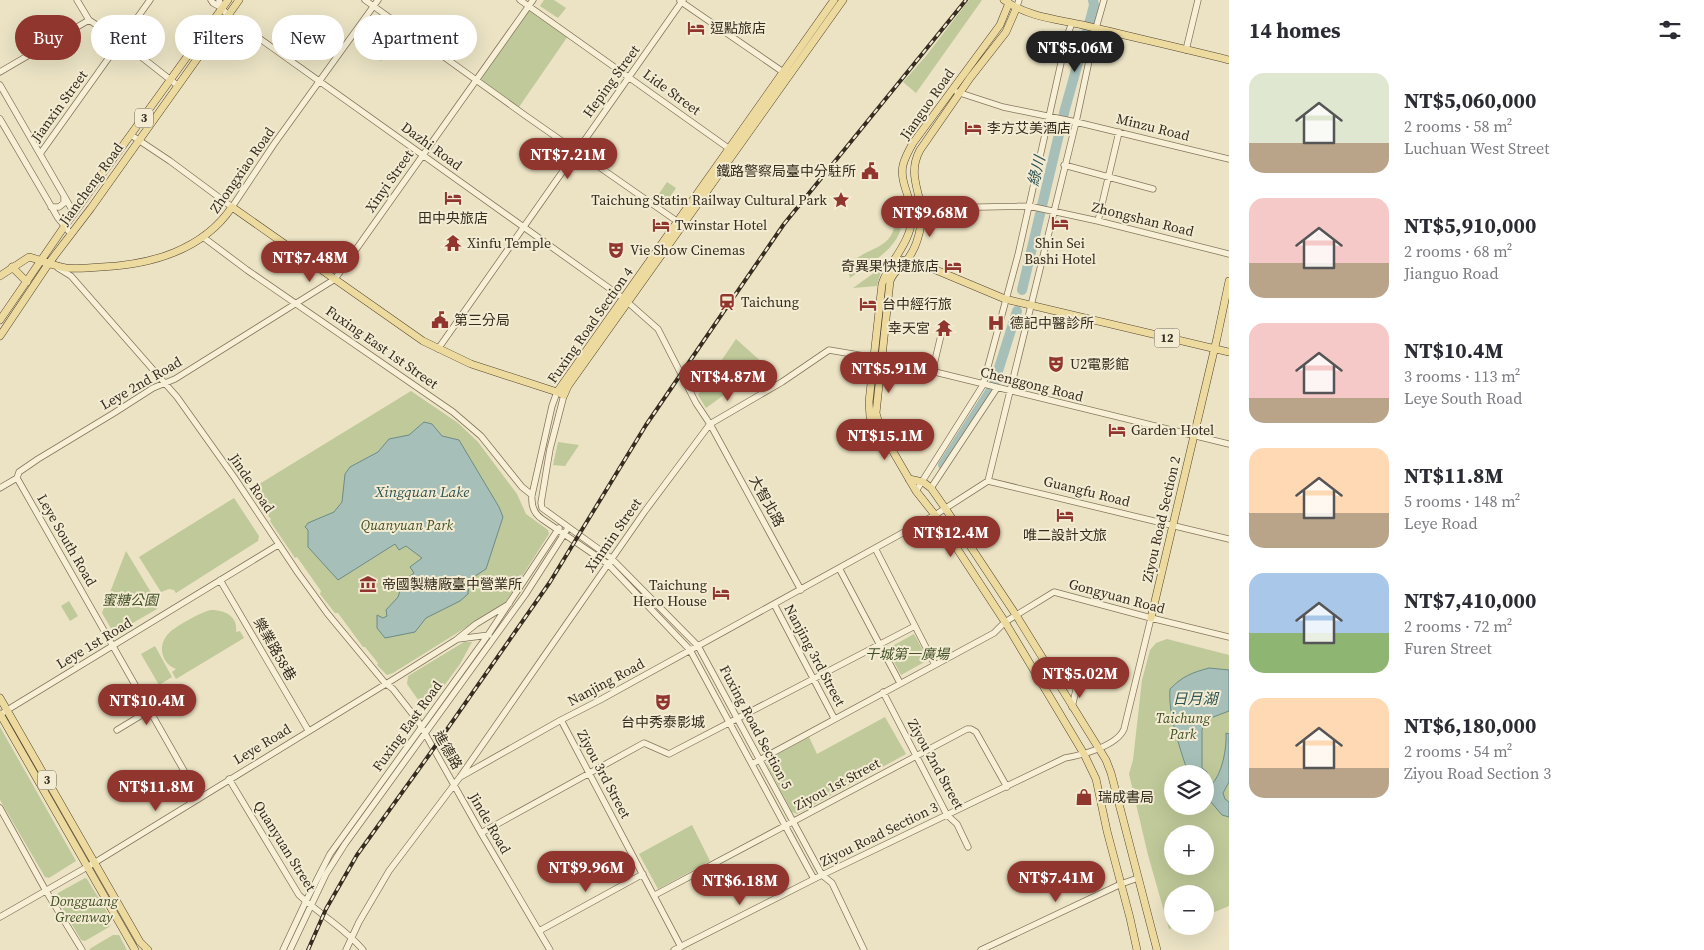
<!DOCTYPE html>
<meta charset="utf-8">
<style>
:root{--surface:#fff;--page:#f7f7f7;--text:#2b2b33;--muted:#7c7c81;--accent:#90362f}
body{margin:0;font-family:"Source Serif 4","Noto Sans TC",serif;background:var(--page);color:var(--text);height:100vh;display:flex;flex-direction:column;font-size:19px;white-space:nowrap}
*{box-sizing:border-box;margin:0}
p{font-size:16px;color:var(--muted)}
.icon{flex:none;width:28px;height:28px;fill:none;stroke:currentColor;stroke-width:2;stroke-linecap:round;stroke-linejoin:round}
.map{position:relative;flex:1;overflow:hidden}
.drawer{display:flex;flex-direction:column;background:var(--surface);width:475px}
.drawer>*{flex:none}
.hud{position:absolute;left:15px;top:15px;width:475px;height:45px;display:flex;gap:10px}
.fabs{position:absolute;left:1164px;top:765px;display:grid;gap:10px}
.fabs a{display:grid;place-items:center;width:50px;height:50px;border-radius:50%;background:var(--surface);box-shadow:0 5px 20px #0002;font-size:25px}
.price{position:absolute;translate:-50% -42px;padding:0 11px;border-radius:18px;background:var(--accent);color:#fff;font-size:16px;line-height:32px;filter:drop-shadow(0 1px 2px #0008)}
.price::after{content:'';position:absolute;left:50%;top:30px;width:15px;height:11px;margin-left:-8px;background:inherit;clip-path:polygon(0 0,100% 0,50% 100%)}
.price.active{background:#222;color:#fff}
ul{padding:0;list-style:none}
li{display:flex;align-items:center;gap:15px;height:125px;padding:0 20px}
li span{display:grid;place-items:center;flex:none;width:140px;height:100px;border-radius:15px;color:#555}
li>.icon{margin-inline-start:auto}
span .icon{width:60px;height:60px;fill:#fffc;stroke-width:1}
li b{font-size:21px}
h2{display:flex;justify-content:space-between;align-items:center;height:60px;padding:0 20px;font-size:21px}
.chip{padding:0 18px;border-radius:22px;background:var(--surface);box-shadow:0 5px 20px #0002;font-size:18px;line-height:45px}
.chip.active{background:var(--accent);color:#fff}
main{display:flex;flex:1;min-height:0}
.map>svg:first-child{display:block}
.green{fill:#bfc999;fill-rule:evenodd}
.water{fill:#a6bfb9;stroke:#6d8c87}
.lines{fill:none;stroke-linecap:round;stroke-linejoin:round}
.river{stroke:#a6bfb9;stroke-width:10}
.minor-casing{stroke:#85755c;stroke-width:7}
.major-casing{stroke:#534330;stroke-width:8}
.minor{stroke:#f7f0d7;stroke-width:5.5}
.major{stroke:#ecda9e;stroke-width:7}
.rail-casing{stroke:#362c1f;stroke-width:4}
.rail{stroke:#f3ecd3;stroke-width:2;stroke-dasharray:5.5;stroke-linecap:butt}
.labels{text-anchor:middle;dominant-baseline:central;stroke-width:4;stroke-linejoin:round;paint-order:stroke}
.shield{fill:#f3ecd3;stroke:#6f6655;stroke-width:1}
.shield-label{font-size:12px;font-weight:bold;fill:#362c1f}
.poi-label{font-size:14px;fill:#362c1f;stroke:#f3ecd3;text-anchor:start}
.street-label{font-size:14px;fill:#362c1f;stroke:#f3ecd3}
.park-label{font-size:14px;font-style:italic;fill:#435127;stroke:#f3ecd3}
.water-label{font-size:15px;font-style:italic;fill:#2f5455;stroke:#f3ecd3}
</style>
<main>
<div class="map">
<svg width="1229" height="950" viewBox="0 0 1229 950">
<rect width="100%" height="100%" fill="#ebe3c4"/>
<path class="green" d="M544,0H554L566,8L558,18L540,6Z
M969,0H982L916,93L903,82L926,56Z
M529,9L568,36L519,107L480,80Z
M379,17L401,33L381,61L357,44L376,18Z
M667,182L676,188L663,207L654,201Z
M901,203C910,244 878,257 850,278L848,271C854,249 885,253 893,231C896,224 891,215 891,208L896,204Z
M885,265L881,271L877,286L853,288Z
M736,339L765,365L706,408L698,395Z
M411,391L458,423L478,442L517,494L526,514L548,530L549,534L505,603L393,673L387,675L377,665L378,663L365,647H363L338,613H335L320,594L321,591L297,557L295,558L270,521L271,519L262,509L263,508L251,489Z
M558,442L579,445L565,466L553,465Z
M234,498L259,536L258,541L176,593L174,590L169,589L161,592L139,557Z
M126,551L158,604L157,609L117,632L112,630L102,613Z
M69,601L78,616L70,621L61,606Z
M211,610C226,610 238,617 236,632L240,631L244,638L176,679L172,672L176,669C161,663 157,645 169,633C176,626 201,612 211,610Z
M914,634L928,660L901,675L887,649Z
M1167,639L1229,655V906L1205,916V894H1172V926H1179L1169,929L1148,855L1129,774L1133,760L1142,680L1150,650L1156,643ZM1172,774H1205V806H1172ZM1172,834H1205V866H1172Z
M464,642H472L460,664L438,694L426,697L419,701L407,684L408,676Z
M155,646L172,677L159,685L141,654Z
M885,717L906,754L797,814L792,812L767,765L768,759L809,737L817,754Z
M0,727L76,861L49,878L45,877L0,800Z
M692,825L710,861L658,889L639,854Z
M85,878L87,879L112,920L109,927L85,941L81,940L56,897L58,893Z
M113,935H119L127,950H89L91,948Z"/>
<path class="water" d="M424,422L432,424L442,436L459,440L499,507L503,517L486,569L469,580L468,594L460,601L426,618L415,632L385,638L377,628V615L383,618L387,616L386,610L398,597L403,581L414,573L410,567L422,558L406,546L399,550L395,544L338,580L308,547V530L305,527L308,523L334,512L342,502L345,474L350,467L378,452L389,439L409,435Z
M1209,668L1229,670V711L1208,719L1207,724L1202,729V768L1207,772L1208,783L1211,785C1222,775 1227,748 1226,733L1229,734V782L1223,793L1225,799L1229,802V817L1222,815L1205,795V774L1188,773C1180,748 1168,715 1170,689C1183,676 1191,673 1209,668Z"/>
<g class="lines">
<path class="river" d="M1022,290L1065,109L1092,13L1094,5L1093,0
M943,465L993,387L1017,311"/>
<g class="minor-casing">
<path id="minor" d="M77,0L89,20L121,41L177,85
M211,0L213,3L222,8
M219,0L222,8L228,16L623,298L658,329L696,403L710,424L801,590
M365,0L526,116L681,224
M520,0L731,150
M680,1L786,74
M1016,9L1019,0
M1186,50L1198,0
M0,72L89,20
M0,85L74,213
M957,92L1003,107L1076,122L1229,159
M0,119L58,218L71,234
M131,135L170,161L232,207L274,144L378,0
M40,154L150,0
M1064,165L1153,189
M911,205L937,208L1029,206L1098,221L1229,254
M51,207H59L64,203V197
M1098,221L1119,132
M203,237L247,270L453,412L481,436L522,487L532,495
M58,268L71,276L177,397L234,477L298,573L327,613L385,683L393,689L418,721L481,833L550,950
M438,349L683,0
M932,373L942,331
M557,392L552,406L532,495C531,505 533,513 542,519L608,564L690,650L814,879
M564,395L550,449L541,503L542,508L611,558L698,646L822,875L832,883L864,950
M17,478L199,797
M988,481L1076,122L1096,28L1104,0
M0,488L17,478L19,472L38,459L114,413L153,388L175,379L335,279L533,0
M931,488L997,388
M916,491L983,385L1018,255L1067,36L1072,23
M875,548L935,665
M839,568L900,683
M220,580L308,730
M774,604L834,718
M458,639L489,635
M883,692L947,815L957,824L968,847
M1072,707L1080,673
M4,712L278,545
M561,720L681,947
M117,730L150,710
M752,764L994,633L1005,622L1054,592L1151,618L1229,637
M462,776L561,720L600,700L935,515L988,481L1229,539
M229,779L299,895C319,914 345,928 363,950
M0,808L46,891L82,950
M481,833L644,743L669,754L915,626
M655,895L967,729H971L976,732L1007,787
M0,917L94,863L394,679L456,640L476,624L509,604
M539,931L643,874
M283,950L306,901L330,854L488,635L559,528
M290,950L326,874L345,844L525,595L566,531
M346,950L359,922L389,871L460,777L645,511L710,424L782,382L829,350L882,359L1229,444
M674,950L822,875L1065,758C1082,755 1117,746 1124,729L1151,618
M981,950L1121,884L1138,878"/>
</g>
<g class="major-casing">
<path id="major" d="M1004,0C1028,17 1056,19 1083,25C1132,37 1181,48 1229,60
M1016,9L1006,32L970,78L920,150C905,178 925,195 921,224C919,237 915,250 907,260C901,267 893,272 890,281L876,413L881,431L916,491L935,515L1005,622L1084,754L1096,779L1107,831L1130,918L1137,950
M904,260L924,265L1005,299L1229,352
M12,267L27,282
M0,276L29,257C41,260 54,266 66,268C77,269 90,268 101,267C151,265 203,250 232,207L423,341L471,364L557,392L564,395L568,386L843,0
M0,320L64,227L228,0
M0,336L49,263L91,208L239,0
M557,392L834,0
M878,427L870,417L869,402L882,284C889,261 910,245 912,218C913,200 899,183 903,165C905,157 909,150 913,143L1000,25L1009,3
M909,479L923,482L931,488L945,508L1016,615L1106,760L1111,773L1157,950
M1151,618L1217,338L1229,281
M0,698L140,942L148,950
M0,714L135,950"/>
</g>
<use href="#minor" class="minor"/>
<use href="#major" class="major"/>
<g class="rail-casing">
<path id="rail" d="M308,950L326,909L357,855L429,755L550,582L646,425L722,314L784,224L966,0"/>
</g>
<use href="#rail" class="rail"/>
</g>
<defs>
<g id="hotel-bare" transform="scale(1.35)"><path d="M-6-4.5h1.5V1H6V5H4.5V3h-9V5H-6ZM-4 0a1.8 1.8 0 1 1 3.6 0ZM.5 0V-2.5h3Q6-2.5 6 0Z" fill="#90362f" stroke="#f3ecd3" stroke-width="2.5" paint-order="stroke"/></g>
<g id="civic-bare" transform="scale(1.35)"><path d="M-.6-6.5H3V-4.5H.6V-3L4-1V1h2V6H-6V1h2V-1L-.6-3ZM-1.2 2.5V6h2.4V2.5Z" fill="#90362f" stroke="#f3ecd3" stroke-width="2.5" paint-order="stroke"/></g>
<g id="sight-bare" transform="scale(1.35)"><path d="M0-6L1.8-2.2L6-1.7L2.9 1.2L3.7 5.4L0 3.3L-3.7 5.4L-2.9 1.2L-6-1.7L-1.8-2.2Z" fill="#90362f" stroke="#f3ecd3" stroke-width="2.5" paint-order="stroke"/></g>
<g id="temple-bare" transform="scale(1.35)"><path d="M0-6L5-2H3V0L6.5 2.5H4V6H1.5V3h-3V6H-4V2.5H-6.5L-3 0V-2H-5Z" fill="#90362f" stroke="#f3ecd3" stroke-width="2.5" paint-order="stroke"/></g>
<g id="theatre-bare" transform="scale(1.35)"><path d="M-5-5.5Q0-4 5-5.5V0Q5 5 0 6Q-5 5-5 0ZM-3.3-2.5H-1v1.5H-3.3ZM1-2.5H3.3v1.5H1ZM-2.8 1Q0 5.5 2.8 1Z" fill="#90362f" stroke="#f3ecd3" stroke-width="2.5" paint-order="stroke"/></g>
<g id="station-bare" transform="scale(1.35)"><path d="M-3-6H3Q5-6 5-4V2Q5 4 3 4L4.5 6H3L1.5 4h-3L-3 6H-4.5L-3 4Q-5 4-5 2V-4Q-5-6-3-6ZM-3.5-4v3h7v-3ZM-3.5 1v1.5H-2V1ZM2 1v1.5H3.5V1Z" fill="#90362f" stroke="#f3ecd3" stroke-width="2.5" paint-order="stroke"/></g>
<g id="hospital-bare" transform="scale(1.35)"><path d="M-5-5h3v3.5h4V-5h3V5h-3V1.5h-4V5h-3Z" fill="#90362f" stroke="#f3ecd3" stroke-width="2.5" paint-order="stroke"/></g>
<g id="museum-bare" transform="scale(1.35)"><path d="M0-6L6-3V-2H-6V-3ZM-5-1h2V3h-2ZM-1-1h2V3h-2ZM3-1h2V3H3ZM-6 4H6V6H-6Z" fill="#90362f" stroke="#f3ecd3" stroke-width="2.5" paint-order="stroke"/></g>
<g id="shop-bare" transform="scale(1.35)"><path d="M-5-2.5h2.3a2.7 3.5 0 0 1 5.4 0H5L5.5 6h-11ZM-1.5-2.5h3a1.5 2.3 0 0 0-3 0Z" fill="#90362f" stroke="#f3ecd3" stroke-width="2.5" paint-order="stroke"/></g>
</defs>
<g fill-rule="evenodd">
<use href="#hotel-bare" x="696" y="28"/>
<use href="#hotel-bare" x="973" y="128"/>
<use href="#civic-bare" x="870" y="171"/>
<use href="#hotel-bare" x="453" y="198"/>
<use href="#sight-bare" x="841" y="200"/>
<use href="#hotel-bare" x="1060" y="223"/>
<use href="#hotel-bare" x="661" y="225"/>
<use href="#temple-bare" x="453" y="243"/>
<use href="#theatre-bare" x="616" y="250"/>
<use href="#hotel-bare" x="953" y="266"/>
<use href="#station-bare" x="727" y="302"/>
<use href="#hotel-bare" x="868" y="304"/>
<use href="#civic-bare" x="440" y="320"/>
<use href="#hospital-bare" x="996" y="323"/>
<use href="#temple-bare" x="944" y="328"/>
<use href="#theatre-bare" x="1056" y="364"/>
<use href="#hotel-bare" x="1117" y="430"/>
<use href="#hotel-bare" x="1065" y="515"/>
<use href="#museum-bare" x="368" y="584"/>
<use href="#hotel-bare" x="721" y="593"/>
<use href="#theatre-bare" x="663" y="702"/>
<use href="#shop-bare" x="1084" y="797"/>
</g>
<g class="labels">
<g class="shield">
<rect x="135" y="108.5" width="18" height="19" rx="4"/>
<rect x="1154.5" y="328.5" width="25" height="19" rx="4"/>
<rect x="38" y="770.5" width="18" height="19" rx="4"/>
</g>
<g class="shield-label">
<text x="144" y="118">3</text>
<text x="1167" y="338">12</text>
<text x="47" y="780">3</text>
</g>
<g class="poi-label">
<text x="710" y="28">逗點旅店</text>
<text x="987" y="128">李方艾美酒店</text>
<text x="856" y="171" text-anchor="end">鐵路警察局臺中分駐所</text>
<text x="827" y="200" text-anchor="end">Taichung Statin Railway Cultural Park</text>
<text x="453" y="218" text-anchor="middle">田中央旅店</text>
<text x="675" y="225">Twinstar Hotel</text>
<text x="467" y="243">Xinfu Temple</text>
<text x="1060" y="243" text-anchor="middle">Shin Sei<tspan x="1060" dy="16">Bashi Hotel</tspan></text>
<text x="630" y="250">Vie Show Cinemas</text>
<text x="939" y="266" text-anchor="end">奇異果快捷旅店</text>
<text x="741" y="302">Taichung</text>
<text x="882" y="304">台中經行旅</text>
<text x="454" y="320">第三分局</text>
<text x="1010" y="323">德記中醫診所</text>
<text x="930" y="328" text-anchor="end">幸天宮</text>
<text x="1070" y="364">U2電影館</text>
<text x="1131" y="430">Garden Hotel</text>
<text x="1065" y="535" text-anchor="middle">唯二設計文旅</text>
<text x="382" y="584">帝國製糖廠臺中營業所</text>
<text x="707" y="585" text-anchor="end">Taichung<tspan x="707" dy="16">Hero House</tspan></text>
<text x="663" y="722" text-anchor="middle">台中秀泰影城</text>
<text x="1098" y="797">瑞成書局</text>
</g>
<g class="street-label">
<text transform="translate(611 81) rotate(-54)">Heping Street</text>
<text transform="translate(672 92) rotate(36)">Lide Street</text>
<text transform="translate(927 104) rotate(-55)">Jianguo Road</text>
<text transform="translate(59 106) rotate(-54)">Jianxin Street</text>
<text transform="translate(1153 127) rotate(14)">Minzu Road</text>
<text transform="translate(432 146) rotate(36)">Dazhi Road</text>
<text transform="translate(242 170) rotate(-55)">Zhongxiao Road</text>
<text transform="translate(389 181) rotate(-55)">Xinyi Street</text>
<text transform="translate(91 184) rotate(-54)">Jiancheng Road</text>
<text transform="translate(1143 219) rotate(14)">Zhongshan Road</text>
<text transform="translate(590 325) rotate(-55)">Fuxing Road Section 4</text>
<text transform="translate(382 347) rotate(35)">Fuxing East 1st Street</text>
<text transform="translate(141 383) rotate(-30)">Leye 2nd Road</text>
<text transform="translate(1032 384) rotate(14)">Chenggong Road</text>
<text transform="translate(252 483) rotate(56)">Jinde Road</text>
<text transform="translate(1087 491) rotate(14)">Guangfu Road</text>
<text transform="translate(767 501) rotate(61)">大智北路</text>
<text transform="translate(1161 519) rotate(-77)">Ziyou Road Section 2</text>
<text transform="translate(613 535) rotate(-55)">Xinmin Street</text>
<text transform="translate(67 540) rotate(60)">Leye South Road</text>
<text transform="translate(1117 596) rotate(15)">Gongyuan Road</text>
<text transform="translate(94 643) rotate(-31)">Leye 1st Road</text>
<text transform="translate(275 649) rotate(60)">樂業路58巷</text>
<text transform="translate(815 655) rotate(62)">Nanjing 3rd Street</text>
<text transform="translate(606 682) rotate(-28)">Nanjing Road</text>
<text transform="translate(407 726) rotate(-54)">Fuxing East Road</text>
<text transform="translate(756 727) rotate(62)">Fuxing Road Section 5</text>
<text transform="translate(262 744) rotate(-31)">Leye Road</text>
<text transform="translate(448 750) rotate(60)">進德路</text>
<text transform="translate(936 764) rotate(61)">Ziyou 2nd Street</text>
<text transform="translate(604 774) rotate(62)">Ziyou 3rd Street</text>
<text transform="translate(837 784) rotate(-28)">Ziyou 1st Street</text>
<text transform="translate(490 823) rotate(60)">Jinde Road</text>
<text transform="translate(879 834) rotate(-26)">Ziyou Road Section 3</text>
<text transform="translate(285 846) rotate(58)">Quanyuan Street</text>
</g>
<g class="park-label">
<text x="407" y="525">Quanyuan Park</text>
<text x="130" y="600">蜜糖公園</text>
<text x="907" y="654">干城第一廣場</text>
<text x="1183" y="718">Taichung<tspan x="1183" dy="16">Park</tspan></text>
<text x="84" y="901">Dongguang<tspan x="84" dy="16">Greenway</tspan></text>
</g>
<g class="water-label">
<text transform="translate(1036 171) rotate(-76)">綠川</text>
<text x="422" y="491">Xingquan Lake</text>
<text x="1195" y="698">日月湖</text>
</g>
</g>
</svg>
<div class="fabs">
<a><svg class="icon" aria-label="layers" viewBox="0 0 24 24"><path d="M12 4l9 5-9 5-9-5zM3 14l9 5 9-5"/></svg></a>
<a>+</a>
<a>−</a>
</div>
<b class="price active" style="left:1075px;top:73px">NT$5.06M</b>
<b class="price" style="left:568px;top:180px">NT$7.21M</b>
<b class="price" style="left:930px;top:238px">NT$9.68M</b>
<b class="price" style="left:310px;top:283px">NT$7.48M</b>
<b class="price" style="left:889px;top:394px">NT$5.91M</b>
<b class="price" style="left:728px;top:402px">NT$4.87M</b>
<b class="price" style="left:885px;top:461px">NT$15.1M</b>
<b class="price" style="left:951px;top:558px">NT$12.4M</b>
<b class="price" style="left:1080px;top:699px">NT$5.02M</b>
<b class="price" style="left:147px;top:726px">NT$10.4M</b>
<b class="price" style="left:156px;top:812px">NT$11.8M</b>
<b class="price" style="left:586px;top:893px">NT$9.96M</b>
<b class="price" style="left:1056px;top:903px">NT$7.41M</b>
<b class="price" style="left:740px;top:906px">NT$6.18M</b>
<div class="hud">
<a class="chip active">Buy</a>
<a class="chip">Rent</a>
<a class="chip">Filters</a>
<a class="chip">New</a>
<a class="chip">Apartment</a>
</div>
</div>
<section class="drawer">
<h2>14 homes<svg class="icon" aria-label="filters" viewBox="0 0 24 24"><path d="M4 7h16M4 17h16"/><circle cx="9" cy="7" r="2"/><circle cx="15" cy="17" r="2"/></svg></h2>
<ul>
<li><span style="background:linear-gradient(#dfe7d0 70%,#b9a48a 0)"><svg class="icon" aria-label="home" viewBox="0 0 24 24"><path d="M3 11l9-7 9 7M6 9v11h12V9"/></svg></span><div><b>NT$5,060,000</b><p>2 rooms · 58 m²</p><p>Luchuan West Street</p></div></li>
<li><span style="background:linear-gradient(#f6c9c9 65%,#b9a48a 0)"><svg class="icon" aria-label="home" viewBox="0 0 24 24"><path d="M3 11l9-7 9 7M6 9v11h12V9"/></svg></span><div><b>NT$5,910,000</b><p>2 rooms · 68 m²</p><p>Jianguo Road</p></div></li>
<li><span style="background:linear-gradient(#f6c9c9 75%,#b9a48a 0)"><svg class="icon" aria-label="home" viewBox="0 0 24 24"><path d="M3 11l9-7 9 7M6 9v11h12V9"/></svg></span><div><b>NT$10.4M</b><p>3 rooms · 113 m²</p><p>Leye South Road</p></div></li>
<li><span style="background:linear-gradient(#ffd9b3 65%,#b9a48a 0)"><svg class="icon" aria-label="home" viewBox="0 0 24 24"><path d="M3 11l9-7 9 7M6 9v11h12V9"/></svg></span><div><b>NT$11.8M</b><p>5 rooms · 148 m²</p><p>Leye Road</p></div></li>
<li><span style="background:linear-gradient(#a9c7e8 60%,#8fb573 0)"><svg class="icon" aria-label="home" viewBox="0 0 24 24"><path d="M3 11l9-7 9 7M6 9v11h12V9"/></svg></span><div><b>NT$7,410,000</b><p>2 rooms · 72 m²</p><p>Furen Street</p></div></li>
<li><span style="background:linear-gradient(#ffd9b3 70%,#b9a48a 0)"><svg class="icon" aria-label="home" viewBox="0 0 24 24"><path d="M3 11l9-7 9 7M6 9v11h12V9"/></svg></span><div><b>NT$6,180,000</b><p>2 rooms · 54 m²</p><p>Ziyou Road Section 3</p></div></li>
</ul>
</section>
</main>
